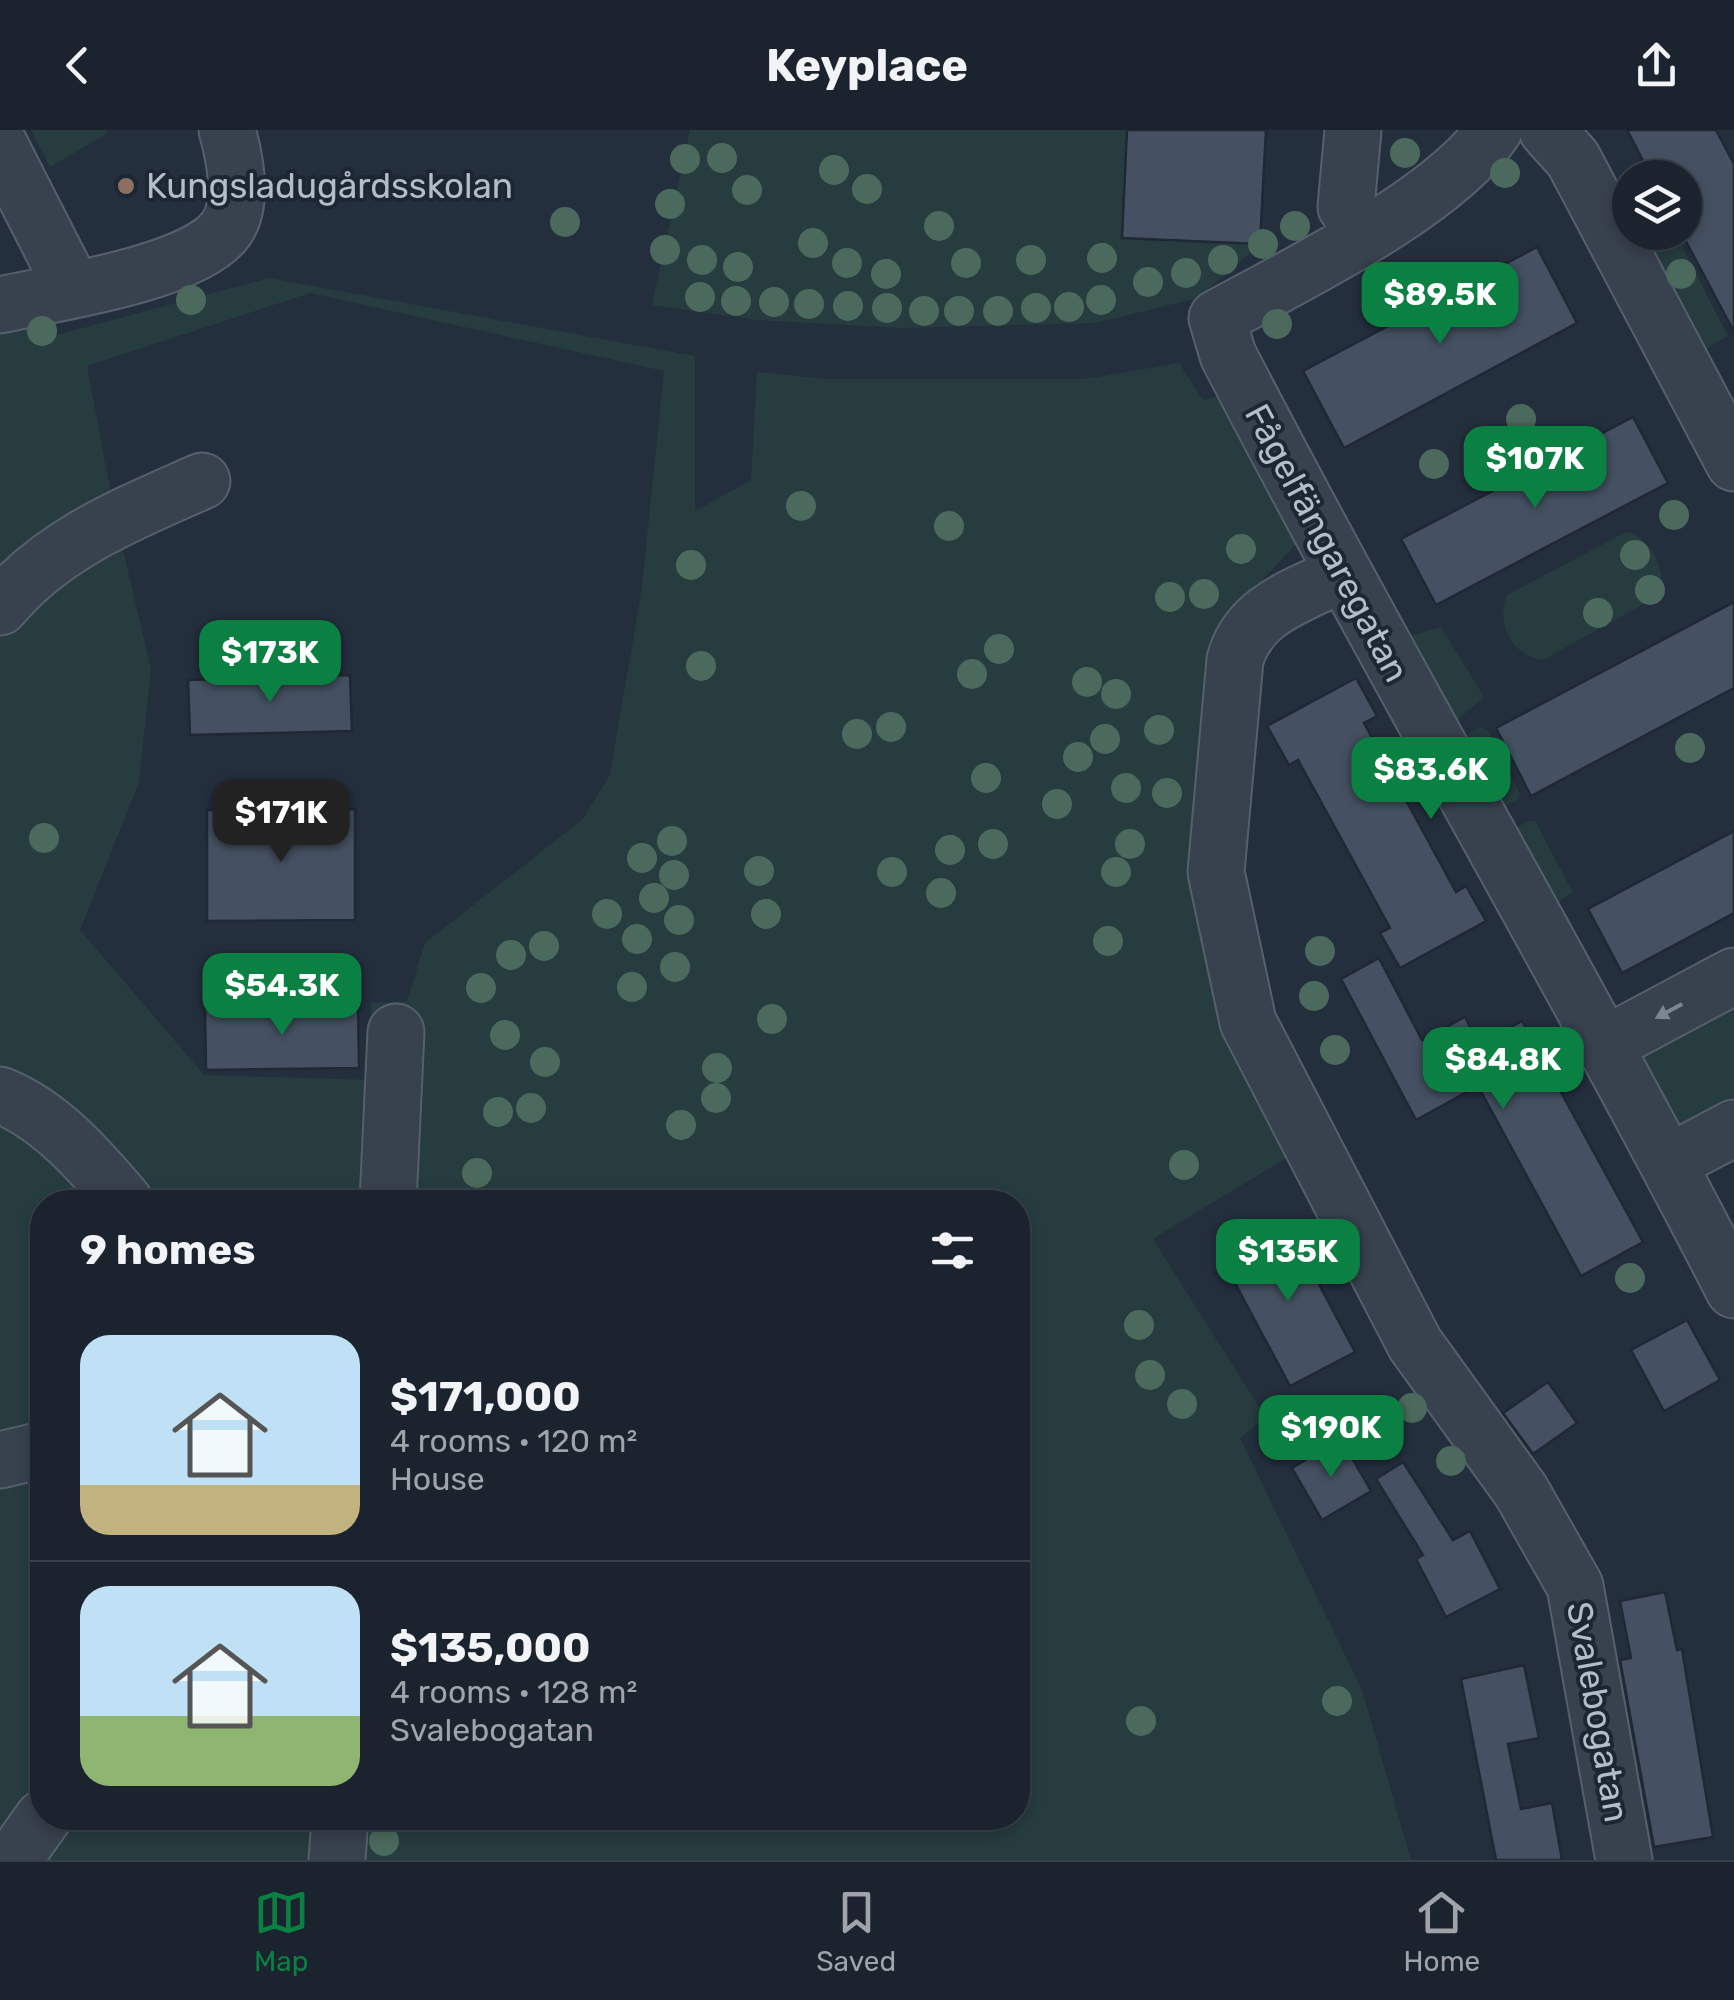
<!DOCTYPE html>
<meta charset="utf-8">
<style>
:root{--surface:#1b232e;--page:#282f3a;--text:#f1f3f6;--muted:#a0a4aa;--line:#39404a;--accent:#0b8043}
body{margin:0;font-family:Rubik,sans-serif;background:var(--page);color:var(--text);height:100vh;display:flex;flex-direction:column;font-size:38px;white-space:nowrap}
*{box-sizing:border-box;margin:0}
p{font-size:32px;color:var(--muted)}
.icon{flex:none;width:55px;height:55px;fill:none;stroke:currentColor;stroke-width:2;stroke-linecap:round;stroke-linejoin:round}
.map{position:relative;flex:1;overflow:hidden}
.details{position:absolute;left:30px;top:1060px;width:1000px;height:640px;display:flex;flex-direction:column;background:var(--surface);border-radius:40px;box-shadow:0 5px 15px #0003,0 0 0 2px var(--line)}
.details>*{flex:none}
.controls{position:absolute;left:1612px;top:30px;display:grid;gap:20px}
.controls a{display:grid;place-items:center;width:90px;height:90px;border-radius:50%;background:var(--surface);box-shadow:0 5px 15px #0003,0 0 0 2px var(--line);font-size:50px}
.price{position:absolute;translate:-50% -85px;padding:0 22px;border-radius:20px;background:var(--accent);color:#fff;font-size:32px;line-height:65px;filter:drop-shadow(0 2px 5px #0008)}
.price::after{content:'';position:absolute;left:50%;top:60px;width:30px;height:22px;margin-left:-15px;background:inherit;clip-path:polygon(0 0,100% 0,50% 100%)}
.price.active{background:#222;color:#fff}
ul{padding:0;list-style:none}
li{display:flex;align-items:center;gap:30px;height:250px;padding:0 50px}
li+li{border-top:2px solid var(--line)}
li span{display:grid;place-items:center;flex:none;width:280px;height:200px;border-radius:30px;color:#555}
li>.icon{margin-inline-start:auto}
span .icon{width:120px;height:120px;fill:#fffc;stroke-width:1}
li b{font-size:42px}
h2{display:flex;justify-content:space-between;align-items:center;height:120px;padding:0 50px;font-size:42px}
header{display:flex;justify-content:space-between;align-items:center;height:130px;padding:0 50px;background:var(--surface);font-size:45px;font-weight:700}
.tab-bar{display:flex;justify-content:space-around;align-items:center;height:140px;border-top:2px solid var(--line);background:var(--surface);font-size:28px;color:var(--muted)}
.tab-bar a{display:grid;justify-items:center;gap:5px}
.tab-bar .active{color:var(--accent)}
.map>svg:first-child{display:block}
.green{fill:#263c3f;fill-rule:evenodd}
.building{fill:#455162;stroke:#1f2835;stroke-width:2.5}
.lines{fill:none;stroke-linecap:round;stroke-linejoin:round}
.minor-casing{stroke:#565f6c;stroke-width:59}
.minor{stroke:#38414e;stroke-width:55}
.tree{fill:#4b6a5d}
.oneway{fill:#7c8592}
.education-dot{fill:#8d6e63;stroke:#1d2633;stroke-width:4}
.labels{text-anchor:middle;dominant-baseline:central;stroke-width:8;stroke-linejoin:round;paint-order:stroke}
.poi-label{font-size:35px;fill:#b4bcc9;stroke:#1d2633;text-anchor:start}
.street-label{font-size:35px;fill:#b4bcc9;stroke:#1d2633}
</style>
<header><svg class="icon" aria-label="back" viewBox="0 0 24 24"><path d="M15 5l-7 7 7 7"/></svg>Keyplace<svg class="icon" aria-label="share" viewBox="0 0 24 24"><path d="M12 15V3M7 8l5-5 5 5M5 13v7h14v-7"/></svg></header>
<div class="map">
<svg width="1734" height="1730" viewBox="0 0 1734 1730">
<rect width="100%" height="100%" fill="#242f3e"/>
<path class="green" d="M31,0H106L108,3L50,37Z
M690,0H1127L1122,107L1260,114L1198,168L1096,193L900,198L757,190L652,175Z
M1641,103H1675L1728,206L1704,220Z
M269,148L695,226V381L751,350L757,242L826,249H1085L1179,233L1203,270L1233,263L1308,401L1257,456L1206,562L1235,913L1286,1028L1153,1109L1266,1288L1240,1308L1362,1560L1411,1730H0V200L47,189L53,206ZM310,163L664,241L642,457L610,645L583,689L425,813L407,871L371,873L374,950L204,945L80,800L139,652L151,539L116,390L87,236ZM42,1072H1018V1688H42Z
M1626,402C1649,404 1671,446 1658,466L1543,530C1511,526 1496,493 1507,465Z
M1441,497L1484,567L1456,591L1410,506Z
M1481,597L1489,602L1520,663L1518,669L1502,678L1465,606Z
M1528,691H1535L1571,759L1572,763L1554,775L1513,700Z
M1734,870V978L1682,1006L1637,922Z"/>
<path class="building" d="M1127,0H1266L1260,114L1122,108Z
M1627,0H1716L1734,34V202L1681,102H1685V48H1652Z
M1537,117L1577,193L1344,318L1303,241Z
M1633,287L1668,353L1436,475L1401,409Z
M1734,472V558L1531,666L1496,598Z
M350,545L352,601L190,605L188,550Z
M1356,548L1377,586L1364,593L1456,762L1466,756L1486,791L1400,838L1380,803L1390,798L1298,630L1289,635L1267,596Z
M355,679V790L207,791V680Z
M1734,701V783L1622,843L1588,779Z
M1379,828L1422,910L1465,887L1479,914L1522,891L1643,1112L1581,1146L1478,956L1416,990L1341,849Z
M358,876L359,938L206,940L205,878Z
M1286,1092L1355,1222L1290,1256L1221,1127Z
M1687,1190L1720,1250L1664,1281L1631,1220Z
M1548,1252L1577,1293L1533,1324L1503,1283Z
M1341,1309L1371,1361L1322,1390L1292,1338Z
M1403,1332L1453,1410L1470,1401L1500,1459L1446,1487L1416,1429L1423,1425L1376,1349Z
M1665,1462L1677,1520L1682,1519L1713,1707L1654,1717L1620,1530L1631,1528L1620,1471Z
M1524,1535L1539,1608L1508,1614L1521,1679L1552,1673L1562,1730H1496L1461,1549Z"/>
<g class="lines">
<g class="minor-casing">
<path id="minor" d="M1353,0L1346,77L1367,103
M1494,0C1443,74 1297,144 1217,188L1228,225C1391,540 1572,845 1734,1160
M1547,0L1573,29L1734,333
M0,16L73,159
M0,175C54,163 195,143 226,99C244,74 235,28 227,0
M1342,444C1298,466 1249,479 1235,530L1216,742L1248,892L1415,1214L1521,1361L1575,1456L1624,1730
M0,477C53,413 128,384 202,351
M1603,916L1734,846
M0,965C51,985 91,1032 125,1072
M1668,1033L1734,998
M388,1072L396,902
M0,1330L42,1320
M13,1730L43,1688
M337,1730L340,1688"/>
</g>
<use href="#minor" class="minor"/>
</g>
<g class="tree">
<circle cx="1405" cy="23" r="15"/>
<circle cx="722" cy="28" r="15"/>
<circle cx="685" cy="29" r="15"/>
<circle cx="834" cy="40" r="15"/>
<circle cx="1505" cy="43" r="15"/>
<circle cx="867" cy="59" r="15"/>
<circle cx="747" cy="60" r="15"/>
<circle cx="670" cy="74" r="15"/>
<circle cx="565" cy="92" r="15"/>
<circle cx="939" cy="96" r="15"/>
<circle cx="1295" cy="96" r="15"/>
<circle cx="813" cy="113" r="15"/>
<circle cx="1263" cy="114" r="15"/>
<circle cx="665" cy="120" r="15"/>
<circle cx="1102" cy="128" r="15"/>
<circle cx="702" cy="130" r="15"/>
<circle cx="1031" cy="130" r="15"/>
<circle cx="1223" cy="130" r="15"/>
<circle cx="847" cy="133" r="15"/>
<circle cx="966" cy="133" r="15"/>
<circle cx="738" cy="137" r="15"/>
<circle cx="1186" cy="143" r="15"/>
<circle cx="886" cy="144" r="15"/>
<circle cx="1681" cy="144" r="15"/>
<circle cx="1148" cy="152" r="15"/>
<circle cx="700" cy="167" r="15"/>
<circle cx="191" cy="170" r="15"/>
<circle cx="1101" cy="170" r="15"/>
<circle cx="736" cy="171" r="15"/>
<circle cx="774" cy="172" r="15"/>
<circle cx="809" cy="174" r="15"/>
<circle cx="848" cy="176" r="15"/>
<circle cx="1069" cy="177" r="15"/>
<circle cx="887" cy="178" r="15"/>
<circle cx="1036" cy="178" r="15"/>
<circle cx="924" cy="181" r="15"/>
<circle cx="959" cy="181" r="15"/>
<circle cx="998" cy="181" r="15"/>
<circle cx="1277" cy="194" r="15"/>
<circle cx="42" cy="201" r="15"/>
<circle cx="1521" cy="289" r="15"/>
<circle cx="1434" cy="334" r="15"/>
<circle cx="801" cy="376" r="15"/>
<circle cx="1674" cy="385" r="15"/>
<circle cx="949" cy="396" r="15"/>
<circle cx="1241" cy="419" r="15"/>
<circle cx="1635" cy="425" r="15"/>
<circle cx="691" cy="435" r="15"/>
<circle cx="1650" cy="460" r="15"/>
<circle cx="1204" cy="464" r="15"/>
<circle cx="1170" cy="467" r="15"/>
<circle cx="1598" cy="483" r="15"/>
<circle cx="999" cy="519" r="15"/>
<circle cx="701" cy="536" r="15"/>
<circle cx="972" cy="544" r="15"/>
<circle cx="1087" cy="552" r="15"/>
<circle cx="1116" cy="564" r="15"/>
<circle cx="891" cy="597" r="15"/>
<circle cx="1159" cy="600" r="15"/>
<circle cx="857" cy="604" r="15"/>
<circle cx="1105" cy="609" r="15"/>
<circle cx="1690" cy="618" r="15"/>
<circle cx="1078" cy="627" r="15"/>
<circle cx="986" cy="648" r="15"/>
<circle cx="1126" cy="658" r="15"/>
<circle cx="1167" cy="663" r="15"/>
<circle cx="1057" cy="674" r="15"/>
<circle cx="44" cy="708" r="15"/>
<circle cx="672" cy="711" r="15"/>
<circle cx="993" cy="714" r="15"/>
<circle cx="1130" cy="714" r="15"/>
<circle cx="950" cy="720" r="15"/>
<circle cx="642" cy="728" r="15"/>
<circle cx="759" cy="741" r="15"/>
<circle cx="892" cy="742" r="15"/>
<circle cx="1116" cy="742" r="15"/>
<circle cx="674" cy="745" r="15"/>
<circle cx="941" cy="763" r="15"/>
<circle cx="654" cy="768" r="15"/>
<circle cx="607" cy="784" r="15"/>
<circle cx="766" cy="784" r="15"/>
<circle cx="679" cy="790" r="15"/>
<circle cx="637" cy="809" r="15"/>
<circle cx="1108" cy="811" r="15"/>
<circle cx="544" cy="816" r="15"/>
<circle cx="1320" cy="821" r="15"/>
<circle cx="511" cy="825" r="15"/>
<circle cx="675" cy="837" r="15"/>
<circle cx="632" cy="857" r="15"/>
<circle cx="481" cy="858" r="15"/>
<circle cx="1314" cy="866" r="15"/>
<circle cx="772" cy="889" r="15"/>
<circle cx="505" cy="905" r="15"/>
<circle cx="1335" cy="920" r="15"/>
<circle cx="545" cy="932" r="15"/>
<circle cx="717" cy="938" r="15"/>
<circle cx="716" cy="968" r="15"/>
<circle cx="531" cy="978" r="15"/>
<circle cx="498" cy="982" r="15"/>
<circle cx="681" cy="995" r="15"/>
<circle cx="1184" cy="1035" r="15"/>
<circle cx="477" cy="1043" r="15"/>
<circle cx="1630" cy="1148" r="15"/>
<circle cx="1139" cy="1195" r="15"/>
<circle cx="1150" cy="1245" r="15"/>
<circle cx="1182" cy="1274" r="15"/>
<circle cx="1412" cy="1278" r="15"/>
<circle cx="1451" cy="1331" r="15"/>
<circle cx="1337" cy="1571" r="15"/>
<circle cx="1141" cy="1591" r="15"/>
<circle cx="384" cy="1711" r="15"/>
</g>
<defs><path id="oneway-solid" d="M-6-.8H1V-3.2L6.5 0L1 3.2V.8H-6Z" transform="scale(2.5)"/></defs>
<use class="oneway" href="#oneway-solid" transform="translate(1669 881) rotate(152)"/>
<circle class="education-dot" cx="126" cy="56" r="10"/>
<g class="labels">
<g class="poi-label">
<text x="146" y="56">Kungsladugårdsskolan</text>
</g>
<g class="street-label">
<text transform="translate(1327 413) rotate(62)">Fågelfängaregatan</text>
<text transform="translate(1598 1582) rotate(80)">Svalebogatan</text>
</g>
</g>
</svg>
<div class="controls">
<a><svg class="icon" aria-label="layers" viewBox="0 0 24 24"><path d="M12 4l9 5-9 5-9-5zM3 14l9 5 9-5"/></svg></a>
</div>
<b class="price" style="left:1440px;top:217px">$89.5K</b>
<b class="price" style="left:1535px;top:381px">$107K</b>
<b class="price" style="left:270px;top:575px">$173K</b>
<b class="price" style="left:1431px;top:692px">$83.6K</b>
<b class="price active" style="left:281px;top:735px">$171K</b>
<b class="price" style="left:282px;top:908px">$54.3K</b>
<b class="price" style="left:1503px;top:982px">$84.8K</b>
<b class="price" style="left:1288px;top:1174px">$135K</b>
<b class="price" style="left:1331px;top:1350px">$190K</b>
<section class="details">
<h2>9 homes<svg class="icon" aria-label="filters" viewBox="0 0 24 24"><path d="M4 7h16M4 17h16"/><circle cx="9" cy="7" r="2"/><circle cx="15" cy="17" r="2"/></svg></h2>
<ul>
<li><span style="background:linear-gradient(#bfe0f5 75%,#c2b280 0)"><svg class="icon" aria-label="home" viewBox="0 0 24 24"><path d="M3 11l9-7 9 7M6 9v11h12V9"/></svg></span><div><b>$171,000</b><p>4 rooms · 120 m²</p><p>House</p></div></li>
<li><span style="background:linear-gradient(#bfe0f5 65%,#8fb573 0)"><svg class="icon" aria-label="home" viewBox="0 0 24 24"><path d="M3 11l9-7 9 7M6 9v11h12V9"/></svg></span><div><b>$135,000</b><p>4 rooms · 128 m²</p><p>Svalebogatan</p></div></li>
</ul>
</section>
</div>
<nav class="tab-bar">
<a class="active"><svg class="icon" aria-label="map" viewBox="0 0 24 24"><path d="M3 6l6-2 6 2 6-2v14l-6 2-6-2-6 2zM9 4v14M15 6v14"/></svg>Map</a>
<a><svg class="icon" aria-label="saved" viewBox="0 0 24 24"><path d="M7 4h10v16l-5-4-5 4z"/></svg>Saved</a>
<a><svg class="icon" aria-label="home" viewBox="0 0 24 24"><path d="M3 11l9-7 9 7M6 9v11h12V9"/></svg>Home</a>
</nav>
